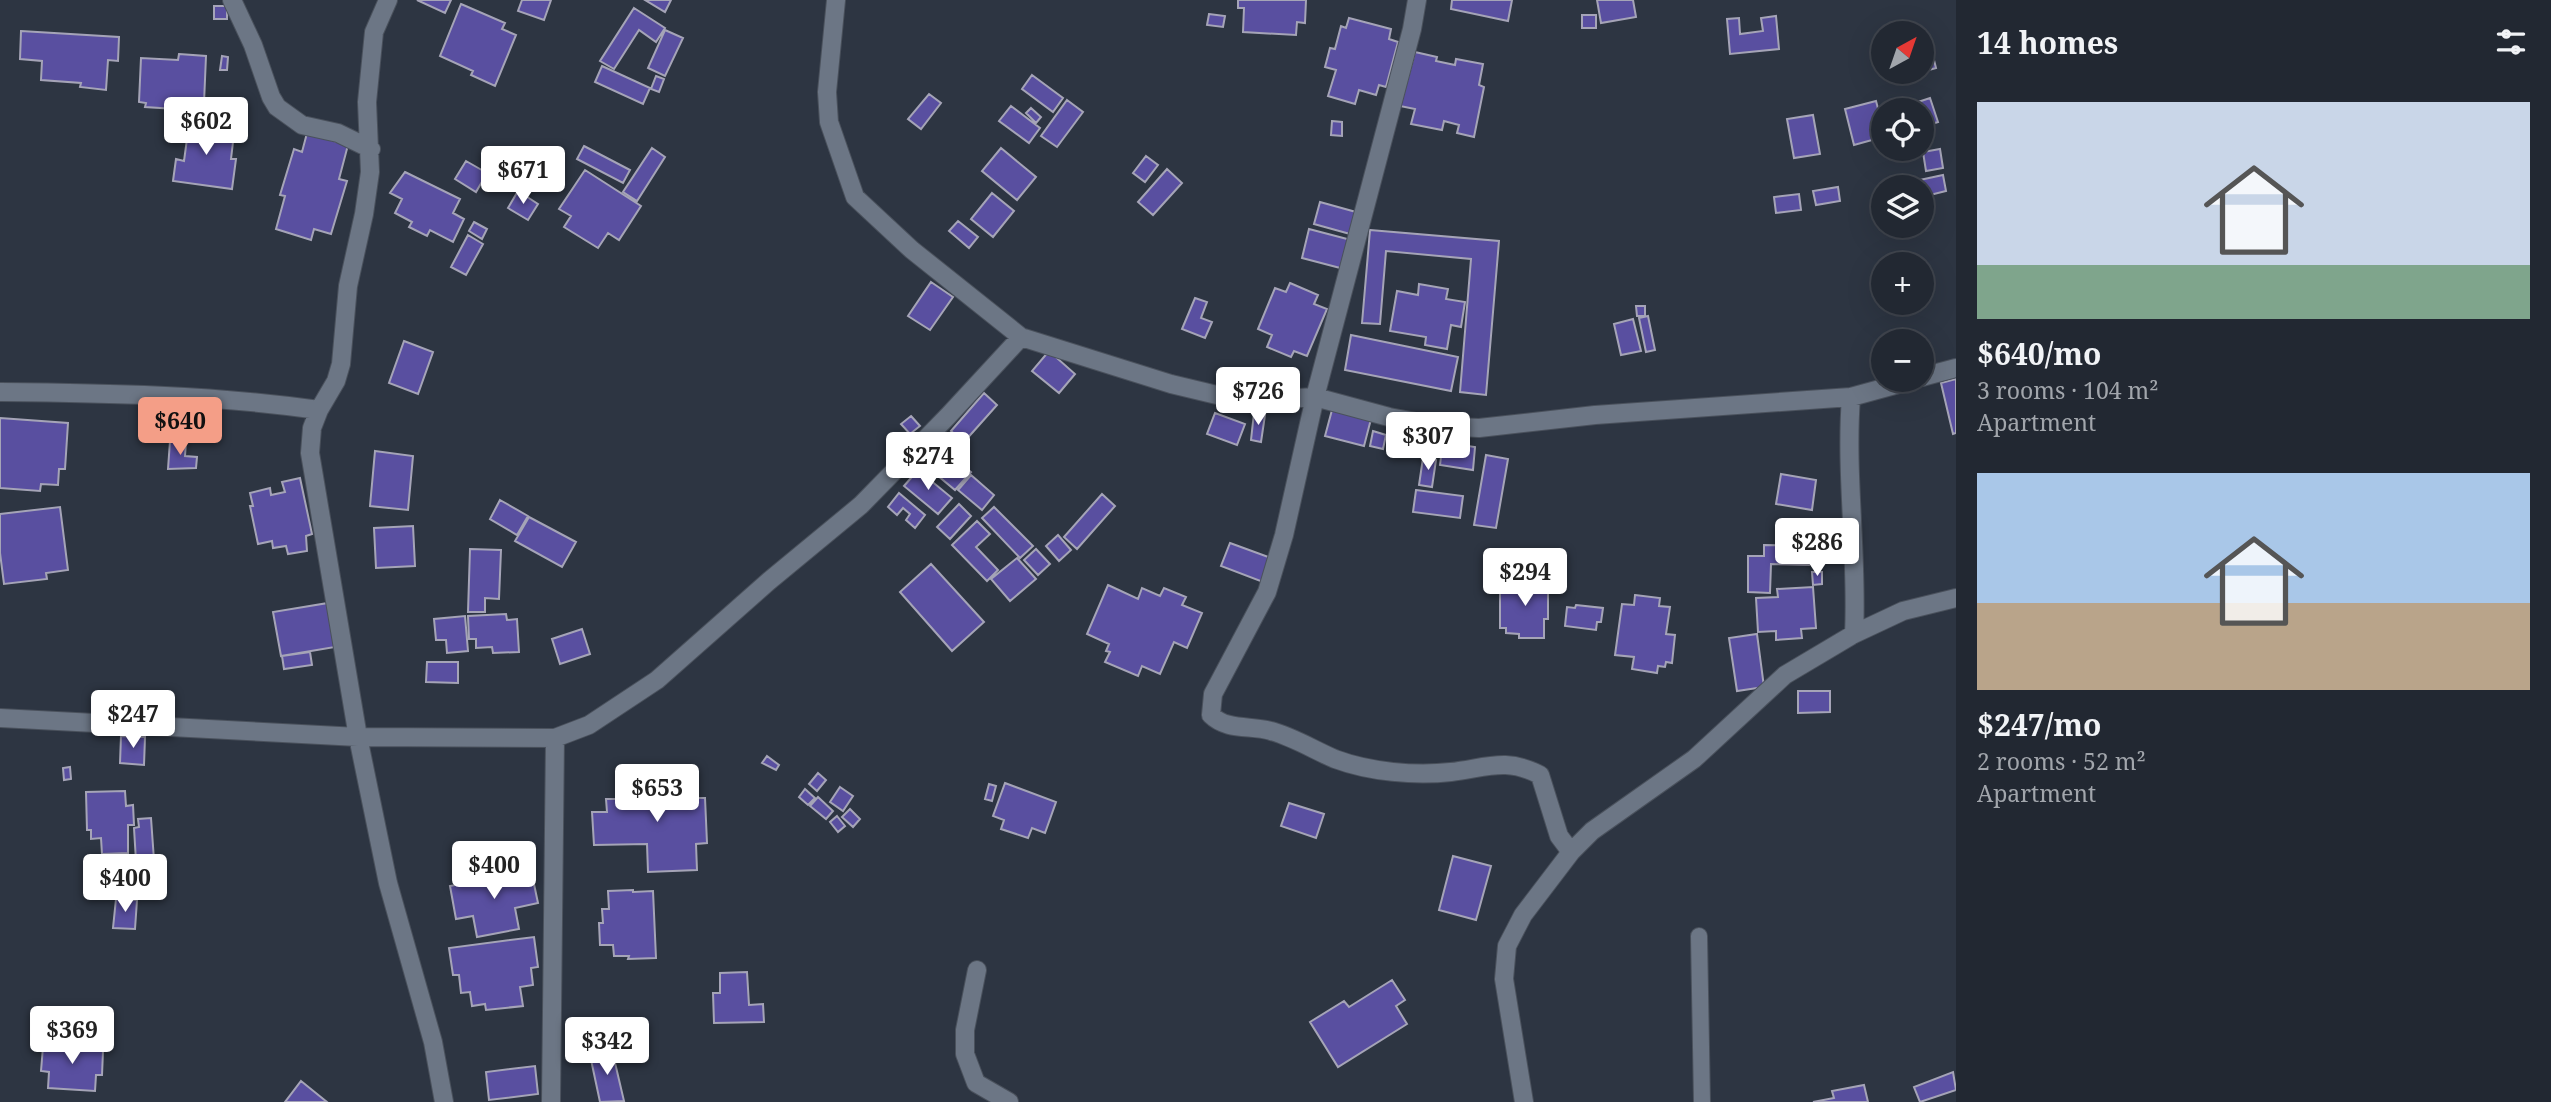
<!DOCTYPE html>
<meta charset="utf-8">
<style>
:root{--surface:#222832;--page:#2a303a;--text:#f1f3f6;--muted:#a2a6ac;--line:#3f444d;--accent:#f49e87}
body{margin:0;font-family:"Noto Serif",serif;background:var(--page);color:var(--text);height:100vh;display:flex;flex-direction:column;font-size:26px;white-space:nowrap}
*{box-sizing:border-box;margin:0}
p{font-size:23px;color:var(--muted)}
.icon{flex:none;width:38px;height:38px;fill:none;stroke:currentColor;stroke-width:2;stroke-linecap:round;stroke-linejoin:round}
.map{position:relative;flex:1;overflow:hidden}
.sheet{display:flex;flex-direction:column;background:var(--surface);width:595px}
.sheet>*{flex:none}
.needle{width:46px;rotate:40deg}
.controls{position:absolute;left:1871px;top:21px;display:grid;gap:14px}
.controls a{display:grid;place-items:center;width:63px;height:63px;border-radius:50%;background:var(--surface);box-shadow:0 7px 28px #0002,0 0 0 2px var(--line);font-size:35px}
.price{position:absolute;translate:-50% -60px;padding:0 16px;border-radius:7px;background:#fff;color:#222;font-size:23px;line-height:46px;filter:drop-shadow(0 2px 4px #0008)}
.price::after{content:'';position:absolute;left:50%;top:42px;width:21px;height:16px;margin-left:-10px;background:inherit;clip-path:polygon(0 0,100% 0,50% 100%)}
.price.selected{background:var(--accent);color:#111}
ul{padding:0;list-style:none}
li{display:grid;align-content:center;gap:14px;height:371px;padding:0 21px}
li span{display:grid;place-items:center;height:217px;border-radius:0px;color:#555}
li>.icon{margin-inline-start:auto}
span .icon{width:126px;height:126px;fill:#fffc;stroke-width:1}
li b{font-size:30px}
h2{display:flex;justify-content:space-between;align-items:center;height:84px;padding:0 21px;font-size:30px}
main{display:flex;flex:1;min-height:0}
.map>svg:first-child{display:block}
.building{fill:#594fa0;stroke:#a5a4b7;stroke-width:2}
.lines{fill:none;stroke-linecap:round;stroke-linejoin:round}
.lane-casing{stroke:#4a515c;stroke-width:18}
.street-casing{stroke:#4a515c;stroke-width:20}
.lane{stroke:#6c7685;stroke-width:16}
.street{stroke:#6c7685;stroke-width:18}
</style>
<main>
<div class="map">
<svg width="1956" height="1102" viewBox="0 0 1956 1102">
<rect width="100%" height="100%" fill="#2d3542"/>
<path class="building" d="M417,0H451L445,13Z
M522,0H551L544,20L518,11Z
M645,0H671L665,12Z
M1238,0H1306L1305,23L1297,22L1296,35L1243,32L1244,8H1238Z
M1452,0H1512L1508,21L1451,9Z
M1597,0H1633L1636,17L1601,23Z
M461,4L505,23L502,29L516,35L495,86L471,75L473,71L440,56Z
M214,6H227V19H214Z
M634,8L665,28L656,42L639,30L614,69L600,61Z
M1209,14L1225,16L1223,27L1207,25Z
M1582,15H1596V28H1582Z
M1776,16L1779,49L1730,54L1727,19L1739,18L1740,34L1763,31L1761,18Z
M1349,18L1391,29L1389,39L1398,42L1386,87L1379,85L1376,95L1359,90L1355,104L1328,96L1336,70L1325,67L1330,48L1335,49L1341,26L1346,28Z
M665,30L683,38L665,76L648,68Z
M21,31L119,37L118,61L108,60L106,90L80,87L81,83L41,80L42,61L20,59Z
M1415,52L1437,57L1436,61L1455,65L1456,59L1483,64L1479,85L1484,87L1474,137L1457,133L1459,125L1444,121L1442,130L1411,124L1415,109L1400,106Z
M179,54L206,56L204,103L191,102V110L145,107L146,103L139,102L141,58L178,60Z
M222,56L228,57L227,70H220Z
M1933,56L1936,68L1922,72V59Z
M602,66L650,88L643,104L595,82Z
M1032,75L1063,98L1053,112L1022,89Z
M656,76L664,79L659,92L651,89Z
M929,94L941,103L921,129L908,119Z
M1930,98L1938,122L1922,127V110H1904L1903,107Z
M1067,100L1083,112L1057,147L1041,136Z
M1876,101L1883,127V137L1854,145L1845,109Z
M1011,106L1040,128L1029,143L999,121Z
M1031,108L1041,117L1036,123L1026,113Z
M1813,115L1820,154L1794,158L1787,119Z
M190,117L222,122L220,140L233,142L231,159H236L232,189L173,181L176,159L184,161Z
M1332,121L1342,122V136L1331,135Z
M307,133L348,145L339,179L347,181L331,234L314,229L311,240L276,229L285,196L280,195L294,149L302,152Z
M584,146L630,170L623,183L577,159Z
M652,148L665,157L637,201L623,192Z
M1001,148L1036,177L1017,200L982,171Z
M1940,149L1943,168L1926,171L1923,152Z
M1146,156L1158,165L1145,182L1133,173Z
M466,161L487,173L476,192L455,179Z
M1167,169L1182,183L1153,215L1138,202Z
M585,170L641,206L619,240L608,233L598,248L564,227L571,216L559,209Z
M405,172L460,199L453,213L464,219L453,242L430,230L427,236L409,227L412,222L395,213L402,199L390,193Z
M1943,175L1946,191L1922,197V187H1902L1901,184Z
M1838,187L1840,201L1816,205L1813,191Z
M518,191L538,204L528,220L508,208Z
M992,193L1014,211L993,237L971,219Z
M1799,194L1801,210L1776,213L1774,197Z
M1320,202L1356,212L1350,234L1314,224Z
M958,221L978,237L969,248L949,231Z
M474,222L487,229L482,239L469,231Z
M1309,229L1351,240L1344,269L1302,258Z
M1370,230L1499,241L1486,395L1460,392L1471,259L1386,251L1380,324L1362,323Z
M468,235L483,244L466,275L451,267Z
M931,282L953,297L930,330L908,316Z
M1290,283L1318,295L1314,304L1327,309L1307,356L1294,351L1291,357L1267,347L1272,335L1258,329L1275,288L1286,292Z
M1419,284L1448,289L1446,299L1465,302L1461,327L1451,325L1447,349L1425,345L1426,337L1390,331L1397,291L1418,295Z
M1195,298L1207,302L1201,318L1212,322L1205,338L1182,329Z
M1636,306H1645V316H1637Z
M1648,316L1655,350L1646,352L1639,318Z
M1633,319L1641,351L1621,355L1614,324Z
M1351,335L1458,357L1451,391L1345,370Z
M404,341L433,352L418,394L389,383Z
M1049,351L1075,374L1059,393L1032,371Z
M1956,379V433L1953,434L1941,383Z
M984,393L997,405L964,442L951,431Z
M1332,410L1371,419L1364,446L1325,436Z
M1215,413L1245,424L1237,445L1207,434Z
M1254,413L1265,415L1261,442L1251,440Z
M911,416L920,426L910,434L901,424Z
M0,418L68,423L65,469H59L58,485L41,484L40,491L0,488Z
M1373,431L1386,435L1383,449L1370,446Z
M1393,438L1402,440L1400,451L1391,450Z
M1405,440L1418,442V455L1404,453Z
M1429,440L1475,447L1473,470L1440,465L1441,457L1426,455Z
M170,441L186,442L185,456L197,457L196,468L168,469Z
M940,447L971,472L955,490L925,465Z
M375,451L413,456L408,510L370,506Z
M1486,455L1508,459L1496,528L1474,525Z
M1423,458L1436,460L1432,487L1419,485Z
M918,470L952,498L938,514L904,486Z
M1781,474L1816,480L1812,510L1776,504Z
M971,475L994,495L982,510L958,490Z
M300,478L312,534L306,536L307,551L288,554L286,546L273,548L272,541L258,544L250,506H253L250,493L270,488L271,495L285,492L282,482Z
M1416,490L1463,496L1460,518L1413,512Z
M899,493L925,515L915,528L906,520L910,514L903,508L897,515L888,507Z
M1102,494L1115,506L1077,549L1064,537Z
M500,500L528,516L517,535L490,519Z
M959,504L971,516L950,539L937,527Z
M60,507L68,570L46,573L47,579L4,584L0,553V514Z
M994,507L1033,546L1020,558L982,518Z
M529,517L576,542L562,567L515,541Z
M977,521L990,534L976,547L998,570L987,581L952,545Z
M413,526L415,566L376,568L374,528Z
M1058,535L1071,550L1059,561L1046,546Z
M1230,543L1271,558L1263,582L1221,566Z
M1764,545L1810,546L1809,565L1771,564L1770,593L1748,592V556H1764Z
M470,549L501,550L499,599L485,598V612H468Z
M1036,549L1050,564L1038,575L1024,560Z
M1017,558L1036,579L1010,601L991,579Z
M931,564L984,622L952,651L900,592Z
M1812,572H1822V584L1813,585Z
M1509,579H1548V619H1544V638H1519V634L1506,633V628H1500V591H1509Z
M1108,585L1138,599L1142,588L1160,596L1164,588L1186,597L1182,605L1202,613L1187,648L1174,642L1160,674L1142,666L1138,676L1105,662L1110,652L1106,651L1109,644L1087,634Z
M1813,587L1816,628L1801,629L1802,638L1776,640V631L1758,632L1756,598L1778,597L1777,589Z
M1635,595L1660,598L1659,606L1670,607L1666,634L1675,635L1672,663L1666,662L1665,667L1658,666L1657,673L1632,669L1634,657L1615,655L1622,604L1634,605Z
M328,603L335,647L281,656L273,612Z
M1576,605L1603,608L1601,622H1597L1596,630L1565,626L1567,607L1575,608Z
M506,614L507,620L517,619L519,652L493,653L492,647L476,648V639H469L468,616Z
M465,616L468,651L447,653L446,640H436L434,619Z
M582,629L590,654L560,664L552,639Z
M1757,634L1764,687L1737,691L1729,638Z
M310,652L312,665L284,669L282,656Z
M427,662H458V683L426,682Z
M1798,691H1830V712L1798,713Z
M121,736L145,737L144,765L120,763Z
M767,756L779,765L776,770L762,763Z
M70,767L71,779L64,780L63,768Z
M818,773L826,780L817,791L809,784Z
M698,780V798H705L707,843L696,844L697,870L648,872L647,844L594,845L592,812H607L606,799H623L622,784L646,783L647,799L661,798L660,781Z
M1005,783L1056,802L1045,833L1032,828L1028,838L1001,829L1004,820L993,816Z
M989,784L996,786L992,801L985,799Z
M840,787L853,796L843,811L830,802Z
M805,789L815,798L808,805L799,797Z
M125,791L126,806L133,805L134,825H128V853L102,854L101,838L91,839V830H87L86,792Z
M818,797L833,811L826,819L810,806Z
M1289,803L1324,814L1316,838L1281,826Z
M850,809L860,819L853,827L842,817Z
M837,816L845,826L838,832L830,822Z
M151,818L154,860L136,861L134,828L139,827L138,819Z
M1453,856L1491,866L1476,920L1439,910Z
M531,870L538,903L515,908L519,929L477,937L473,916L456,919L450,886Z
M633,890V892L653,891L656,958L628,959L629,956H614L613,945H600L599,923H603L602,909H609L608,891Z
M116,899L137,900L135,929L113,928Z
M534,937L538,967L531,968L533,985L520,987L523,1006L486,1010L485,1004L472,1006L470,992L461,993L459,975H453L449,948Z
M747,972L749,1005L763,1004L764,1022L714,1023L713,993H720V973Z
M1392,980L1405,1000L1396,1006L1407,1024L1338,1067L1310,1022L1344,1001L1349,1007Z
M55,1040L86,1042L85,1049L103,1051L102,1075H96L95,1091L48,1088L49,1072L41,1071L43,1047H54Z
M612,1050L624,1101L600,1102L590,1055Z
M535,1066L538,1094L489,1100L486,1072Z
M1953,1072L1956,1090L1920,1102L1914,1087Z
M301,1081L327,1102H285Z
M1864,1085L1868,1102H1813L1834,1098L1832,1091Z"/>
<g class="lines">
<g class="lane-casing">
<path id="lane" d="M1699,936L1702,1102"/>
</g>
<g class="street-casing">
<path id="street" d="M232,0L253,45L271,97L277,107L302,125L338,133L371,149
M388,0L374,32L367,102L370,172L364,214L348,286L341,364L336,381L319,410L312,428L310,453L358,737L388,883L433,1042L444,1102
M836,0L827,92L829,122L855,197L912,250L1021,337L1171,384L1242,401L1315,397L1389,417L1438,426L1479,428L1595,415L1851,397L1913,380
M1417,0L1412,29L1315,397L1284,535L1267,592L1213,694L1211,715C1227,731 1251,725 1271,731C1293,737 1314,750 1335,759C1370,772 1415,776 1451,772C1486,768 1506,757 1540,775L1559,836L1571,852
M1922,377L1956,368
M0,392C107,393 213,395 319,410
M1851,397C1845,476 1858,555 1854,634
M0,718L358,737L555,738L589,725L657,680L769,581L861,505L948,416L1021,337
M977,970L965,1030V1054L976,1083L1009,1102
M551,1102L555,738
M1524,1102L1504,979L1507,946L1523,915L1571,852L1592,831L1694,759L1785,675L1854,634L1903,611L1956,598"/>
</g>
<use href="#lane" class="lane"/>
<use href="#street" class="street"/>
</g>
</svg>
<div class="controls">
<a><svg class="needle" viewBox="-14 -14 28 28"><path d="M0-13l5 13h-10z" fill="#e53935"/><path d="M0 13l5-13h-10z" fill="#a2a6ac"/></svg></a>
<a><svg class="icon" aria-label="locate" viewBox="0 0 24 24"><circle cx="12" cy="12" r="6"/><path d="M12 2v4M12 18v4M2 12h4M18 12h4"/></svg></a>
<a><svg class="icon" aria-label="layers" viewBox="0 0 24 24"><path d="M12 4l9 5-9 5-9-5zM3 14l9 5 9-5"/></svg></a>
<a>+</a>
<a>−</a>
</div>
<b class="price" style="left:206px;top:157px">$602</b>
<b class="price" style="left:523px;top:206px">$671</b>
<b class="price" style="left:1258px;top:427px">$726</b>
<b class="price selected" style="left:180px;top:457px">$640</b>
<b class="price" style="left:1428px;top:472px">$307</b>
<b class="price" style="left:928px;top:492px">$274</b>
<b class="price" style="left:1817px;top:578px">$286</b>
<b class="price" style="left:1525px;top:608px">$294</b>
<b class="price" style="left:133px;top:750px">$247</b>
<b class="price" style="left:657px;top:824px">$653</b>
<b class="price" style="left:494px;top:901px">$400</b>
<b class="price" style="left:125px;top:914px">$400</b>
<b class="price" style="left:72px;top:1066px">$369</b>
<b class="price" style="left:607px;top:1077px">$342</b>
</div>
<section class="sheet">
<h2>14 homes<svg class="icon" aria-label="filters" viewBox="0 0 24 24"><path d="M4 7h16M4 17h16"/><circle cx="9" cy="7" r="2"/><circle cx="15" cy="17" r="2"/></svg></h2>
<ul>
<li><span style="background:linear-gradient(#c9d6e8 75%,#7fa58c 0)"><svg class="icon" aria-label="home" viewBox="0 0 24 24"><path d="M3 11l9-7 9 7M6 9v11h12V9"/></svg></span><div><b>$640/mo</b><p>3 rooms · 104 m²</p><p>Apartment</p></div></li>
<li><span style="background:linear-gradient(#a9c7e8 60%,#b9a48a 0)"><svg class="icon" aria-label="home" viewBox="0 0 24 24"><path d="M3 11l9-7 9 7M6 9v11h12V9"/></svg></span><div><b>$247/mo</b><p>2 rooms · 52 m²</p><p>Apartment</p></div></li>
</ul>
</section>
</main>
